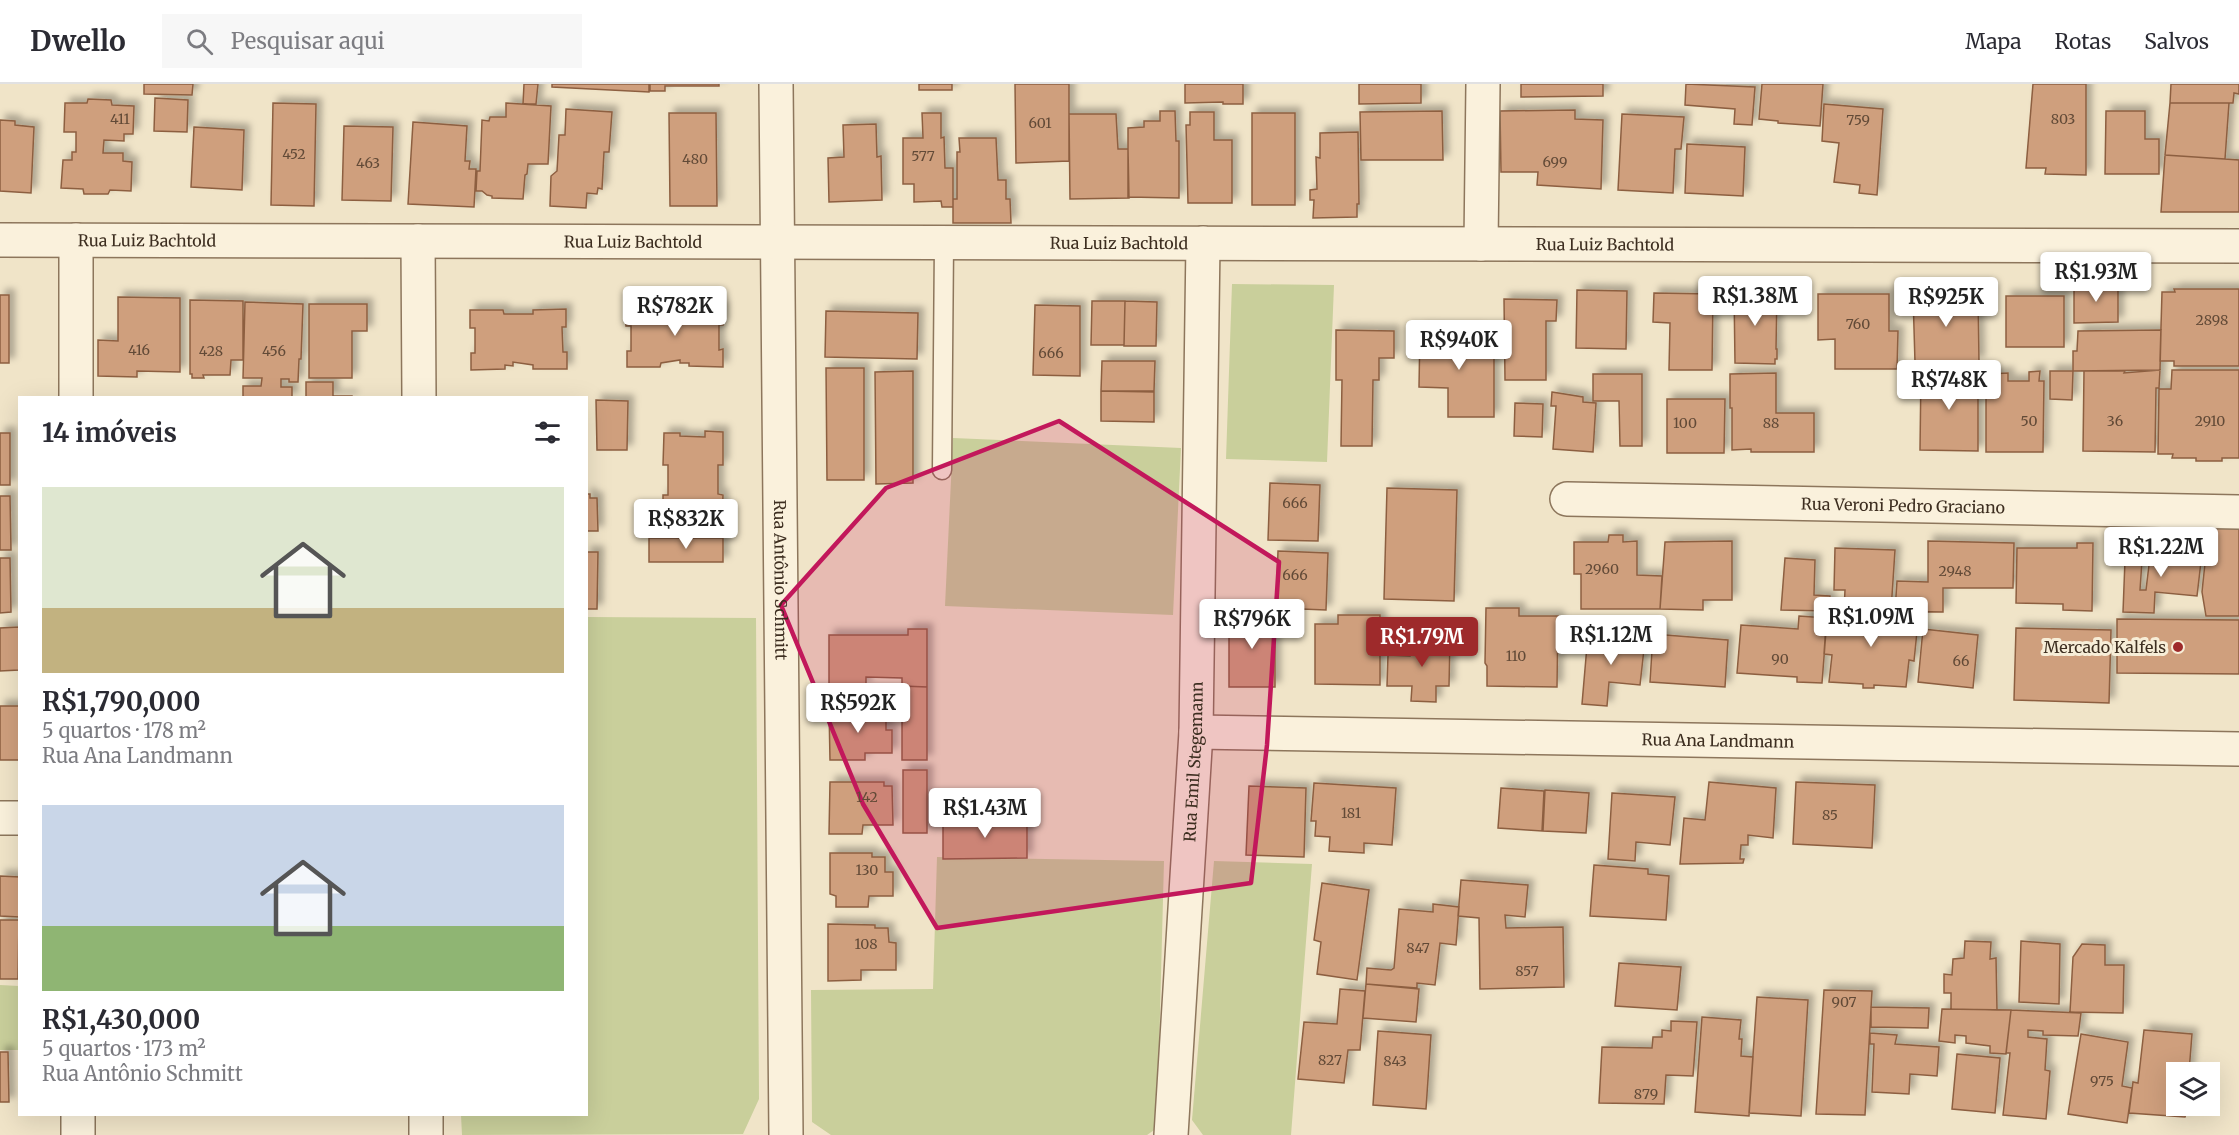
<!DOCTYPE html>
<html lang="pt">
<meta charset="utf-8">
<style>
:root{--surface:#fff;--page:#f7f7f7;--text:#2b2b33;--muted:#7c7c81;--line:#e1e1e2;--accent:#9e2a2b}
body{margin:0;font-family:Merriweather,serif;background:var(--page);color:var(--text);height:100vh;display:flex;flex-direction:column;font-size:22px;white-space:nowrap}
*{box-sizing:border-box;margin:0}
p{font-size:20px;color:var(--muted)}
.icon{flex:none;width:33px;height:33px;fill:none;stroke:currentColor;stroke-width:2;stroke-linecap:round;stroke-linejoin:round}
.map{position:relative;flex:1;overflow:hidden}
.drawer{position:absolute;left:18px;top:312px;width:570px;height:720px;display:flex;flex-direction:column;background:var(--surface);border-radius:0px;box-shadow:0 6px 24px #0002}
.drawer>*{flex:none}
.fabs{position:absolute;left:2166px;top:978px;display:grid;gap:12px}
.fabs a{display:grid;place-items:center;width:54px;height:54px;border-radius:0px;background:var(--surface);box-shadow:0 6px 24px #0002;font-size:30px}
.price{position:absolute;translate:-50% -51px;padding:0 14px;border-radius:6px;background:#fff;color:#222;font-size:20px;line-height:39px;filter:drop-shadow(0 2px 3px #0008)}
.price::after{content:'';position:absolute;left:50%;top:36px;width:18px;height:14px;margin-left:-9px;background:inherit;clip-path:polygon(0 0,100% 0,50% 100%)}
.price.active{background:var(--accent);color:#fff}
ul{padding:0;list-style:none}
li{display:grid;align-content:center;gap:12px;height:318px;padding:0 24px}
li span{display:grid;place-items:center;height:186px;border-radius:0px;color:#555}
li>.icon{margin-inline-start:auto}
span .icon{width:108px;height:108px;fill:#fffc;stroke-width:1}
li b{font-size:26px}
h2{display:flex;justify-content:space-between;align-items:center;height:72px;padding:0 24px;font-size:26px}
header{display:flex;align-items:center;gap:36px;box-sizing:border-box;height:84px;padding:0 30px;background:var(--surface);border-bottom:2px solid var(--line)}
header strong{font-size:28px}
nav{display:flex;gap:33px;margin-inline-start:auto;font-size:21px}
.search{width:420px;height:54px;background:var(--page);display:flex;align-items:center;gap:15px;box-sizing:border-box;padding:0 21px;border-radius:0px;color:var(--muted);font-size:22px}
.map>svg:first-child{display:block}
.green{fill:#c9cf9b}
.building{fill:#cf9f7d;stroke:#8d5f41;stroke-width:1.5;filter:url(#shadow)}
.lines{fill:none;stroke-linecap:round;stroke-linejoin:round}
.lane-casing{stroke:#8d765c;stroke-width:21}
.street-casing{stroke:#8d765c;stroke-width:36}
.lane{stroke:#faf1dc;stroke-width:18}
.street{stroke:#faf1dc;stroke-width:33}
.marked{fill:#c2185b;fill-opacity:0.2;stroke:#c2185b;stroke-width:4.5;stroke-linejoin:round}
.poi-dot{fill:#9e2a2b;stroke:#f7eed8;stroke-width:2}
.labels{text-anchor:middle;dominant-baseline:central;stroke-width:6;stroke-linejoin:round;paint-order:stroke}
.number-label{font-size:14px;fill:#624a37}
.street-label{font-size:16px;fill:#3d2e20;stroke:#f7eed8}
.poi-label{font-size:16px;fill:#3d2e20;stroke:#f7eed8;text-anchor:end}
</style>
<header>
<strong>Dwello</strong>
<div class="search"><svg class="icon" aria-label="search" viewBox="0 0 24 24"><circle cx="10" cy="10" r="6"/><path d="M15 15l6 6"/></svg>Pesquisar aqui</div>
<nav><a>Mapa</a><a>Rotas</a><a>Salvos</a></nav>
</header>
<div class="map">
<svg width="2239" height="1051" viewBox="0 0 2239 1051">
<defs>
<filter id="shadow"><feDropShadow dx="5.5" dy="-5.5" stdDeviation="3" flood-color="#0004"/></filter>
</defs>
<rect width="100%" height="100%" fill="#f0e4c8"/>
<path class="green" d="M1232,200L1334,201L1327,378L1226,375Z
M953,354L1181,364L1173,531L945,522Z
M587,533L756,534L759,1015L743,1050L462,1051L461,1031L586,1030Z
M937,773L1164,777L1157,1044L1147,1051H831L812,1038L811,906L933,905Z
M1214,777L1312,780L1291,1051H1203L1192,1036Z
M0,901L19,902V966H0Z"/>
<path class="building" d="M144,0H193L192,11L144,10Z
M524,0H538L536,20H523Z
M552,0H649V8L552,3Z
M650,0H719V2H665V7H650Z
M919,0H952V6H919Z
M1015,0H1069V77L1016,79Z
M1185,0H1243V20H1223V18L1185,19Z
M1359,0H1421V19L1359,20Z
M1521,0H1603V12L1521,13Z
M1686,0L1755,3L1752,41L1734,40L1735,25L1685,21Z
M1762,0H1823L1820,42L1778,39V37L1759,35Z
M2033,0H2086V91L2045,90L2046,84H2026Z
M2171,0H2239V10L2234,9L2233,19H2170Z
M155,14L188,16L187,48L154,47Z
M88,15L111,16L112,21L134,22L133,50H124V57L104,56L103,69H123V77L132,78L131,107L110,106L108,110H84L83,105L61,104L63,76H72V68H76V48H64L65,19H87Z
M273,19L316,20L314,122L271,121Z
M506,19L551,22L548,80H528L527,90L525,91L523,115L492,114V112L487,111L482,107H476L477,87H480L482,36L489,37L490,33H506Z
M2170,19H2229L2225,75L2165,71Z
M1824,20L1883,25L1877,111L1859,109L1860,101L1834,98L1839,59L1822,57Z
M566,25L612,28L609,68H604L602,105L598,104L597,110L587,109L586,124L550,122L551,92L557,87L559,51H565Z
M1575,26V35L1603,36L1601,105L1537,101L1538,88H1501L1500,27Z
M1160,27H1175L1176,57H1179V114L1128,113V44L1144,43V37H1160Z
M1442,27L1443,76H1361L1360,28Z
M2106,27H2145V55H2159V90H2105Z
M1190,28H1214V56H1232V119H1188L1186,41H1190Z
M669,29H716L717,122H670Z
M922,29H941V54L944,53L945,84H953V123H942L941,117L914,118V100H903V54H923Z
M1252,29H1295V121H1252Z
M1069,30H1116L1118,65H1128L1129,114L1070,115Z
M1622,30L1684,33L1681,65H1675L1673,109L1618,106Z
M0,36L15,37V41L34,43L31,109L0,107Z
M413,38L467,42L465,77H470L469,85H476L474,123L408,120Z
M876,40L877,73L881,72L882,116L829,118L828,74L844,73L843,41Z
M344,42L393,43L391,117L342,116Z
M194,43L244,46L242,106L191,103Z
M1358,48L1359,120H1357V133L1313,134L1314,116H1310V106L1317,105L1316,73L1320,74V49Z
M959,54H996L998,96H1006V115H1010L1011,139H953V115H957V68H960Z
M1687,60L1745,63L1743,112L1685,109Z
M2165,71L2239,76V128H2161Z
M2074,199H2118V238L2074,239Z
M2174,205H2239V282H2174V277H2160L2162,208H2175Z
M1577,206L1627,207L1626,265L1576,264Z
M1734,207L1777,208L1776,265H1777V275H1775V280L1735,279Z
M1654,209L1713,210L1712,286H1669L1670,239L1653,238Z
M1818,210H1889V247H1898L1897,285H1835V255L1818,256Z
M0,211H9V279H0Z
M1913,211H1978L1979,278H1915Z
M2006,212H2064V263H2006Z
M118,213L180,214V288L137,287V293L98,292V256L118,257Z
M1504,215L1557,216L1556,237H1546V296H1505Z
M190,216L243,217V276H231L230,291H203L204,294H192V290H190Z
M1092,217H1125L1124,261H1091Z
M1125,217L1157,218L1156,262H1124Z
M245,218L303,220L301,275H299L298,298H289V295H281V303H292V314H243V302H261L262,294H243Z
M309,220H367V247H352V294H309Z
M1035,221L1080,222V292L1033,291Z
M689,223H723V241H719V266L723,265V283L689,282V279H680V276L661,279L660,283H627V267H631V242H626V225H659V229H689Z
M566,225V243H562L563,268H567V285H533V281L513,278V282L505,281V285L471,286V269H475V244H470V226H503L504,230H533V226Z
M826,227L918,229L917,275L825,273Z
M1336,246L1394,247V274H1379V296H1373L1372,362H1341L1342,296H1336Z
M1420,246L1478,247V263H1494V333H1448V304L1419,303Z
M2161,246L2160,286L2073,287V267H2077L2078,247Z
M1102,277H1155L1154,307H1101Z
M826,284H864V396H827Z
M2160,286L2159,304H2156L2155,368L2083,367L2084,287H2125L2124,289Z
M2172,286H2239V374H2222V377H2196V374H2172L2173,370H2158L2159,305H2171Z
M913,287V399L876,400L875,288Z
M2040,287L2039,297H2044L2043,368H1986V290L2008,289V297H2029V288Z
M2050,287H2073L2072,316L2050,315Z
M1921,288H1978V367L1920,366Z
M1776,289V329H1814V368H1751V365L1732,366V324H1730V290Z
M1593,290H1642V362H1620L1619,317H1593Z
M306,298H333V312H352V314H306Z
M1101,307L1154,308V338L1101,337Z
M1552,308L1583,313V318L1596,319L1593,368L1553,365L1556,322H1551Z
M1667,315H1725L1724,369H1667Z
M596,316L628,317L627,366H597Z
M1515,319L1543,320L1542,353L1514,352Z
M705,347L723,348V381H718V410L723,411L722,445H705V441H681V444L663,445V411H668V381H663L664,349H680V352L705,353Z
M0,349H10V401H0Z
M1270,399L1320,401L1318,457L1268,456Z
M1387,404L1457,406L1454,517L1384,515Z
M586,410H590V414H597L598,447H586Z
M0,412H10L11,466H0Z
M2209,441L2239,442V532H2206L2202,508Z
M1609,451H1623V458L1637,457V491L1662,492L1660,525H1581V490H1574V458H1608Z
M649,454H723V478H649Z
M1732,457V516H1703V526L1660,525L1665,458Z
M1928,457L2014,459L2013,504H1943V528L1895,527L1897,497L1928,498Z
M2077,459H2093L2092,527L2063,526V520L2016,519L2017,464H2077Z
M1835,464L1895,466L1891,527H1870V519H1864V527H1844L1845,506H1834Z
M2151,464L2202,469L2197,512L2155,508L2154,529L2123,528L2125,476L2142,477L2140,506H2146Z
M1278,467L1328,469L1326,526L1276,524Z
M586,468H598L597,525H586Z
M0,474H10L11,528L0,529Z
M1785,474L1815,476L1814,511L1830,512L1829,527L1781,526Z
M1486,524H1519V532H1558L1557,603L1487,602V582L1485,579Z
M1827,527H1858L1857,538L1885,541L1886,527L1919,528L1914,577L1909,576L1906,603L1874,601V604H1863V600L1829,598L1832,571L1824,570Z
M1229,529H1275V603H1229Z
M1338,531H1380V601L1315,600V540H1338Z
M1799,532L1827,534L1822,599L1797,598V593L1737,589L1741,541L1798,545Z
M2117,535L2239,536V590L2117,589Z
M19,543V586L0,587V544Z
M2016,544L2111,546L2109,619L2014,616Z
M908,545H927V603L902,602V594L866,593V602L829,601V551H908Z
M1923,545L1978,551L1973,604L1918,598Z
M1588,550L1645,556L1640,601L1609,598L1607,622L1582,620Z
M1653,550L1728,556L1725,603L1650,598Z
M1410,554L1450,555L1449,602H1436V618L1411,617L1412,602H1387L1388,571L1410,572Z
M902,602L927,603V676H902Z
M0,622H20V676H0Z
M829,625L873,626V630H886V646H892V669H865V676H830Z
M903,686H927V749H903Z
M830,698H884V702H892L893,741H863L862,750H829Z
M1709,698L1776,704L1773,754L1748,751V761H1741L1740,775H1744L1743,779L1680,780L1684,734L1705,736Z
M1796,698L1875,701L1872,764L1793,760Z
M1314,699L1396,704L1392,761L1364,759V769L1329,767L1330,753L1315,752L1316,737H1311Z
M1249,702L1306,704L1304,773L1246,771Z
M1501,704L1544,707L1542,747L1498,744Z
M1545,706L1589,709L1586,749L1543,747Z
M1612,709L1675,713L1670,761L1636,758L1635,777L1608,775Z
M1027,735V774L943,775V736Z
M830,769H872V773H885V788H893V812H869L868,823H836V812L830,810Z
M1594,781L1648,785V790L1669,792L1666,836L1590,832Z
M0,792L20,793V833L0,832Z
M1461,796L1528,801L1525,833L1505,831L1506,844L1563,843L1564,903L1480,905L1479,834L1458,832Z
M1322,799L1369,806L1357,896L1317,890L1321,858L1314,856Z
M1433,820L1459,823L1456,861L1440,859L1435,901L1417,899V904L1366,900L1367,884L1391,886L1394,884L1399,825L1433,828Z
M0,836H19L18,895H0Z
M828,840L875,841V844H888L889,858L896,859V886H861V896L828,897Z
M1965,857L1991,858L1990,875L1996,874L1997,926L1951,925V909H1944V890L1952,891L1953,875L1964,874Z
M2021,857L2060,860L2059,920L2019,918Z
M2082,860L2105,861V881H2124L2123,929L2070,928L2073,873Z
M1619,879L1681,883L1677,926L1615,922Z
M1366,900L1419,905L1416,938L1363,934Z
M1340,905L1365,907L1360,966H1348L1344,999L1298,995L1304,938L1337,940Z
M1824,906L1872,907L1865,1031L1816,1030Z
M1757,913L1808,916L1801,1032L1749,1029Z
M1871,923L1929,924L1928,944L1871,943Z
M1942,925L2011,926L2006,970L1990,969V962L1966,959V952L1955,951V959L1939,957Z
M2011,926L2081,929L2078,952L2043,951V947L2028,946V953L2047,955L2045,986L2050,987L2046,1035L2003,1031L2010,969H2006Z
M1702,933L1741,936L1739,955H1742L1741,972L1753,973L1749,1032L1695,1028Z
M1671,937L1697,938L1693,992L1666,991L1664,1020L1599,1019L1602,963L1652,964L1653,953H1662V946L1671,947Z
M2144,946L2192,950L2189,988H2176V1022H2204L2203,1031L2186,1030L2185,1033L2129,1029L2133,998L2138,999Z
M1378,947L1431,951L1426,1025L1373,1021Z
M1870,949L1897,951L1895,960L1939,963L1937,992L1910,990L1909,1010L1872,1008L1874,960H1870Z
M2081,950L2128,958L2122,1002L2132,1004L2127,1039L2068,1030Z
M0,968H8L9,1018H0Z
M1957,970L2000,974L1995,1029L1952,1025Z"/>
<g class="lines">
<g class="lane-casing">
<path id="lane" d="M942,386L944,159"/>
</g>
<g class="street-casing">
<g id="street">
<path id="s1" d="M776,0L786,1051"/>
<path id="s2" d="M0,156L2239,162"/>
<path d="M76,156V314"/>
<path d="M418,157L419,314"/>
<path d="M1481,160L1483,0"/>
<path id="s3" d="M1567,415L2239,428"/>
<path id="s4" d="M1196,648L2239,665"/>
<path d="M0,734H20"/>
<path d="M78,1030V1051"/>
<path d="M426,1030V1051"/>
<path id="s5" d="M1171,1051L1196,648L1203,159"/>
</g>
</g>
<use href="#lane" class="lane"/>
<use href="#street" class="street"/>
</g>
<path class="marked" d="M1059,337L1279,478L1267,661L1251,799L937,844L863,720L781,521L886,404Z"/>
<circle class="poi-dot" cx="2178" cy="563" r="6"/>
<g class="labels">
<g class="number-label">
<text x="120" y="35">411</text>
<text x="2063" y="35">803</text>
<text x="1858" y="36">759</text>
<text x="1040" y="39">601</text>
<text x="294" y="70">452</text>
<text x="923" y="72">577</text>
<text x="695" y="75">480</text>
<text x="1555" y="78">699</text>
<text x="368" y="79">463</text>
<text x="2212" y="236">2898</text>
<text x="1858" y="240">760</text>
<text x="139" y="266">416</text>
<text x="211" y="267">428</text>
<text x="274" y="267">456</text>
<text x="1051" y="269">666</text>
<text x="2029" y="337">50</text>
<text x="2115" y="337">36</text>
<text x="2210" y="337">2910</text>
<text x="1685" y="339">100</text>
<text x="1771" y="339">88</text>
<text x="1295" y="419">666</text>
<text x="1602" y="485">2960</text>
<text x="1955" y="487">2948</text>
<text x="1295" y="491">666</text>
<text x="1516" y="572">110</text>
<text x="1780" y="575">90</text>
<text x="1961" y="577">66</text>
<text x="867" y="713">142</text>
<text x="1351" y="729">181</text>
<text x="1830" y="731">85</text>
<text x="867" y="786">130</text>
<text x="866" y="860">108</text>
<text x="1418" y="864">847</text>
<text x="1527" y="887">857</text>
<text x="1844" y="918">907</text>
<text x="1330" y="976">827</text>
<text x="1395" y="977">843</text>
<text x="2102" y="997">975</text>
<text x="1646" y="1010">879</text>
</g>
<g class="street-label">
<text stroke="none"><textPath href="#s2" startOffset="147">Rua Luiz Bachtold</textPath></text>
<text stroke="none"><textPath href="#s2" startOffset="633">Rua Luiz Bachtold</textPath></text>
<text stroke="none"><textPath href="#s2" startOffset="1119">Rua Luiz Bachtold</textPath></text>
<text stroke="none"><textPath href="#s2" startOffset="1605">Rua Luiz Bachtold</textPath></text>
<text stroke="none"><textPath href="#s3" startOffset="336">Rua Veroni Pedro Graciano</textPath></text>
<text stroke="none"><textPath href="#s1" startOffset="496">Rua Antônio Schmitt</textPath></text>
<text stroke="none"><textPath href="#s4" startOffset="522">Rua Ana Landmann</textPath></text>
<text stroke="none"><textPath href="#s5" startOffset="374">Rua Emil Stegemann</textPath></text>
</g>
<g class="poi-label">
<text x="2166" y="563">Mercado Kalfels</text>
</g>
</g>
</svg>
<div class="fabs">
<a><svg class="icon" aria-label="layers" viewBox="0 0 24 24"><path d="M12 4l9 5-9 5-9-5zM3 14l9 5 9-5"/></svg></a>
</div>
<b class="price" style="left:2096px;top:219px">R$1.93M</b>
<b class="price" style="left:1755px;top:243px">R$1.38M</b>
<b class="price" style="left:1946px;top:244px">R$925K</b>
<b class="price" style="left:675px;top:253px">R$782K</b>
<b class="price" style="left:1459px;top:287px">R$940K</b>
<b class="price" style="left:1949px;top:327px">R$748K</b>
<b class="price" style="left:686px;top:466px">R$832K</b>
<b class="price" style="left:2161px;top:494px">R$1.22M</b>
<b class="price" style="left:1871px;top:564px">R$1.09M</b>
<b class="price" style="left:1252px;top:566px">R$796K</b>
<b class="price" style="left:1611px;top:582px">R$1.12M</b>
<b class="price active" style="left:1422px;top:584px">R$1.79M</b>
<b class="price" style="left:858px;top:650px">R$592K</b>
<b class="price" style="left:985px;top:755px">R$1.43M</b>
<section class="drawer">
<h2>14 imóveis<svg class="icon" aria-label="filters" viewBox="0 0 24 24"><path d="M4 7h16M4 17h16"/><circle cx="9" cy="7" r="2"/><circle cx="15" cy="17" r="2"/></svg></h2>
<ul>
<li><span style="background:linear-gradient(#dfe7d0 65%,#c2b280 0)"><svg class="icon" aria-label="home" viewBox="0 0 24 24"><path d="M3 11l9-7 9 7M6 9v11h12V9"/></svg></span><div><b>R$1,790,000</b><p>5 quartos · 178 m²</p><p>Rua Ana Landmann</p></div></li>
<li><span style="background:linear-gradient(#c9d6e8 65%,#8fb573 0)"><svg class="icon" aria-label="home" viewBox="0 0 24 24"><path d="M3 11l9-7 9 7M6 9v11h12V9"/></svg></span><div><b>R$1,430,000</b><p>5 quartos · 173 m²</p><p>Rua Antônio Schmitt</p></div></li>
</ul>
</section>
</div>
